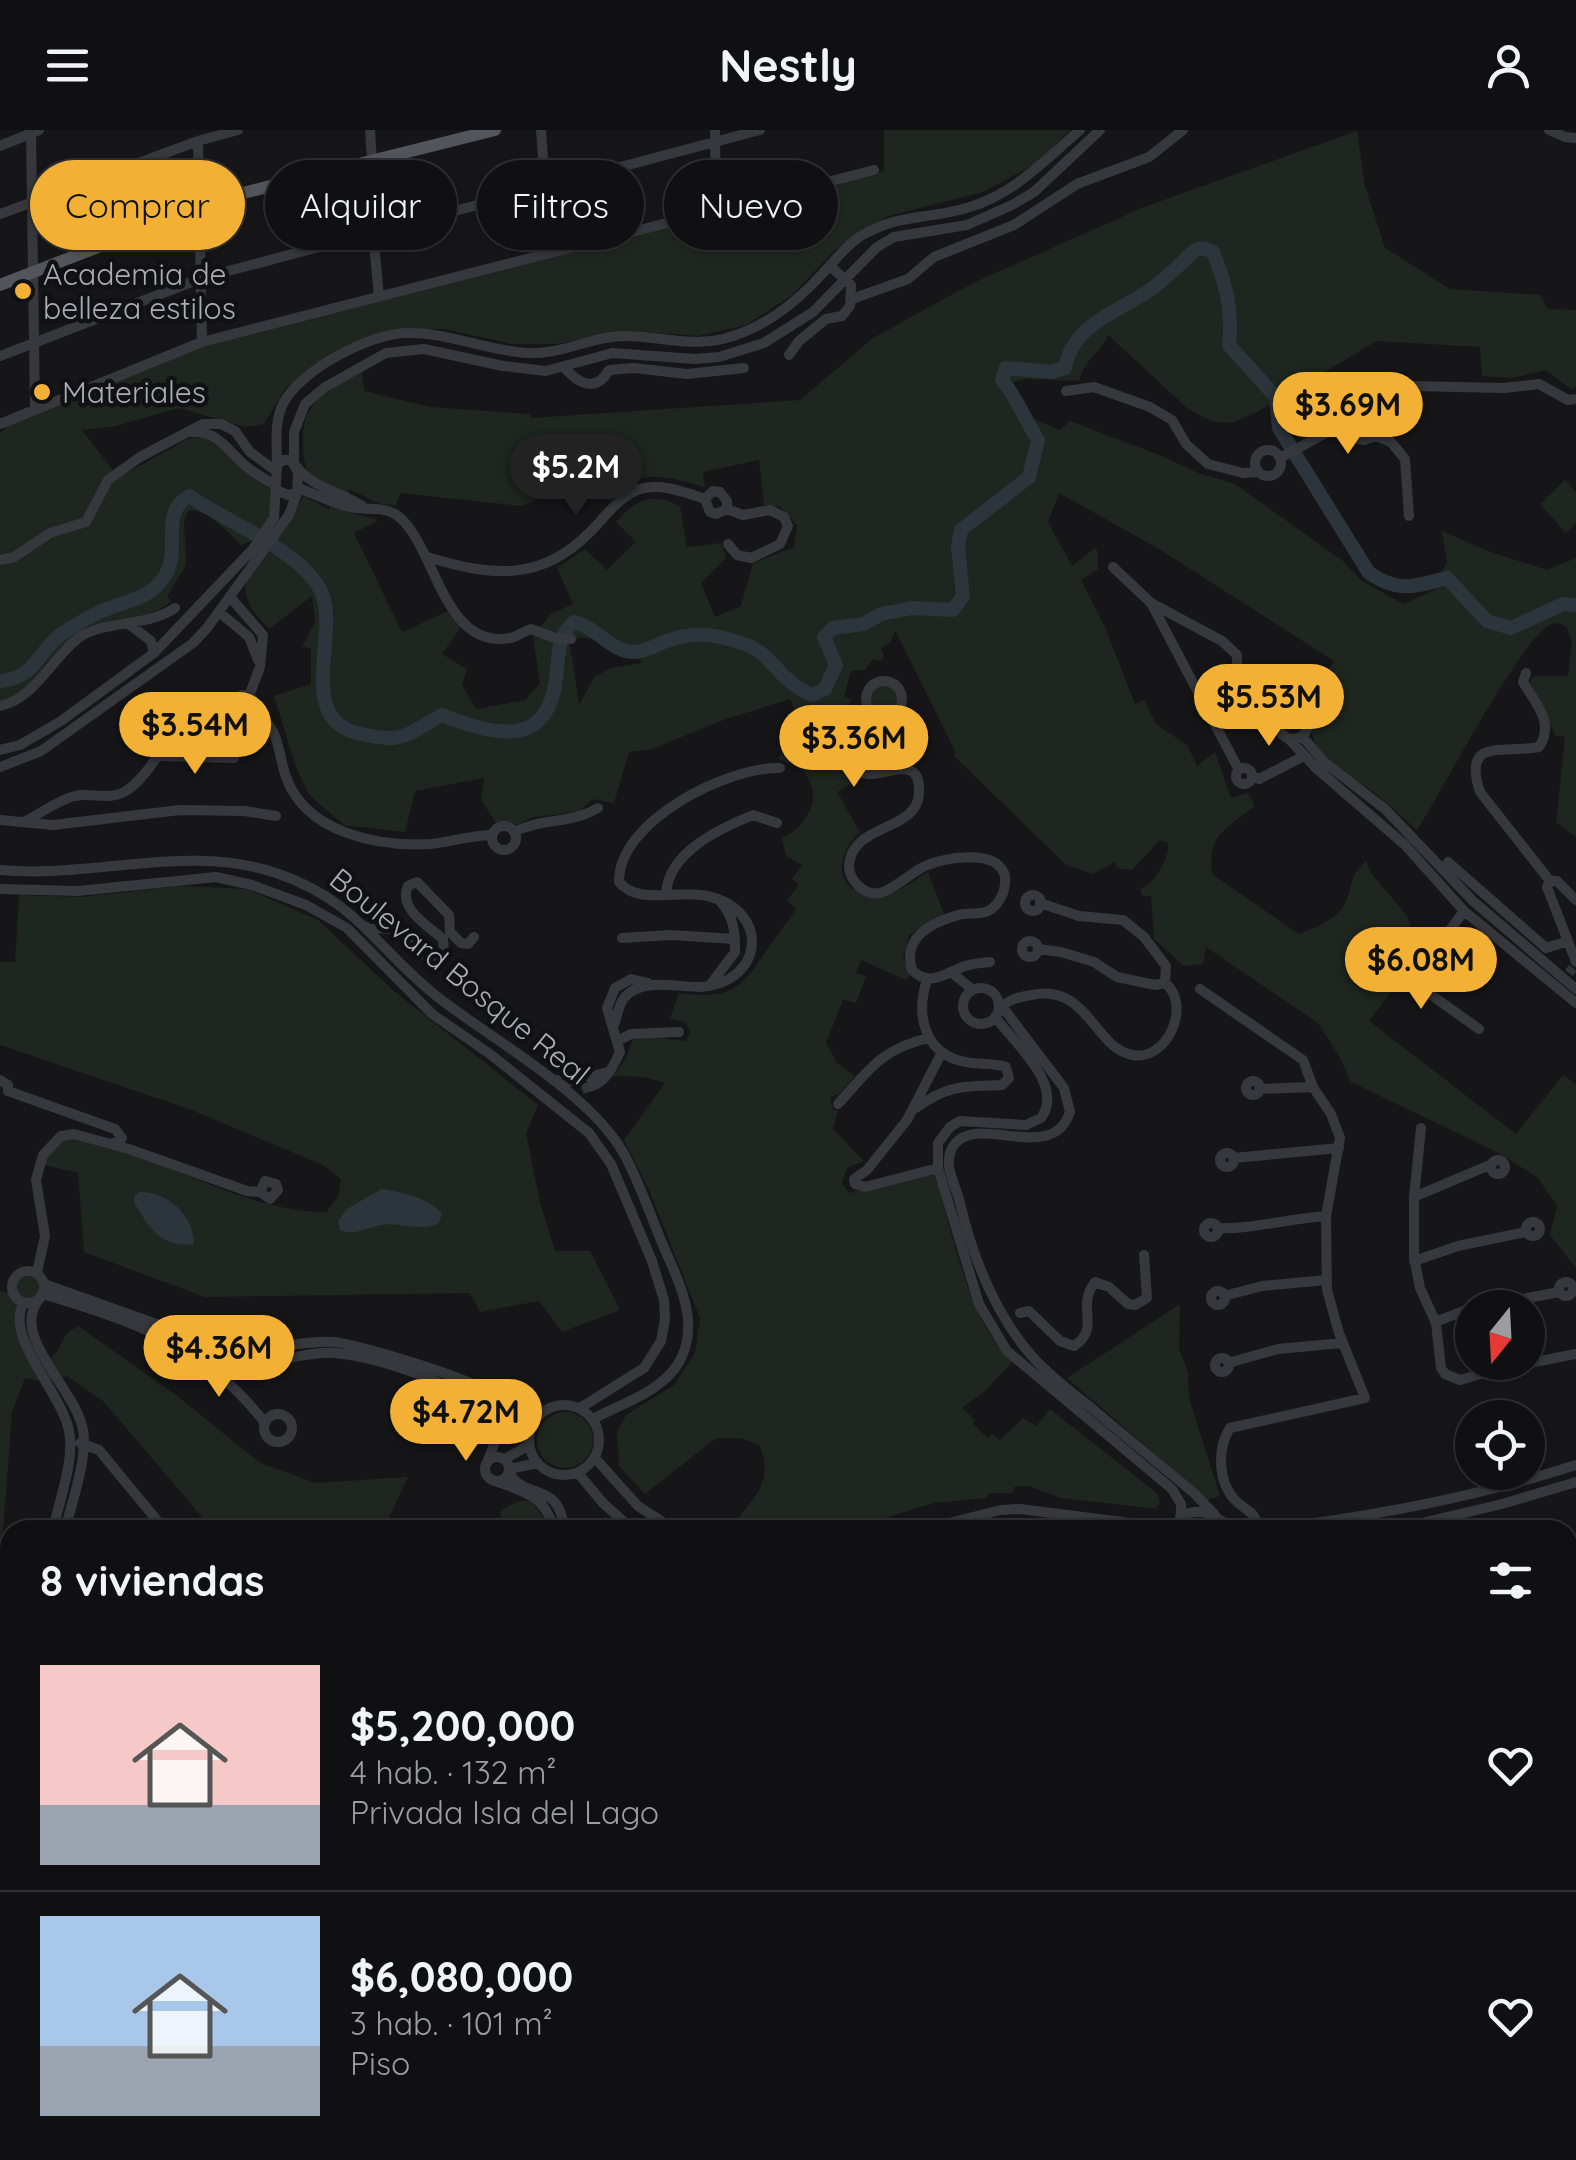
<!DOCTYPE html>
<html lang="es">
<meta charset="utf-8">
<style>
:root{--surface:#101012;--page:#19191b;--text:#f1f3f6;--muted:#9c9d9f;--line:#303032;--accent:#f2b134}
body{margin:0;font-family:Quicksand,sans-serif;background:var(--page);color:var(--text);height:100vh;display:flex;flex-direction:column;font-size:38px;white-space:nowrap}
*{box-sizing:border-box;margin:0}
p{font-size:32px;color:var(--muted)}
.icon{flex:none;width:55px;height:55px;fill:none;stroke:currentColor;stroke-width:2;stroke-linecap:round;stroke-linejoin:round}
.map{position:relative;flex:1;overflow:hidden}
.side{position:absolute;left:0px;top:1390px;width:1578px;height:640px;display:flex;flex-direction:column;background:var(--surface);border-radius:30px 30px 0 0;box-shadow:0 2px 8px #0004,0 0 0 2px var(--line)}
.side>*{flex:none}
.hud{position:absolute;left:30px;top:30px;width:1000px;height:90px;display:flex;gap:20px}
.needle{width:65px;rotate:198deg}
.controls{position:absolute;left:1455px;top:1160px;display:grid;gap:20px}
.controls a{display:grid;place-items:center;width:90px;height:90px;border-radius:50%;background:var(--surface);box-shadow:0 2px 8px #0004,0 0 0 2px var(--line);font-size:50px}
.price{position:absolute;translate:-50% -85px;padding:0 22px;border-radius:35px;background:var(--accent);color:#111;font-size:32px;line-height:65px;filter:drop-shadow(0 2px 5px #0008)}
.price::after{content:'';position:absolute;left:50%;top:60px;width:30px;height:22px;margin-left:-15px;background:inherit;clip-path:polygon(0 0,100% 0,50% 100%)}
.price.on{background:#222;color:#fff}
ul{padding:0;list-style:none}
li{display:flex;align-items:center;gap:30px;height:250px;padding:0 40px}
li+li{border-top:2px solid var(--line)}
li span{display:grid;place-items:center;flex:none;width:280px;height:200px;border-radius:0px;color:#555}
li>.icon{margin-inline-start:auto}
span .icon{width:120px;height:120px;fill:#fffc;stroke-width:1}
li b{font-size:42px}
h2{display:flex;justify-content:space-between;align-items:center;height:120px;padding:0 40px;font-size:42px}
.tag{padding:0 35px;border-radius:45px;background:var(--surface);box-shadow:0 2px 8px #0004,0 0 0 2px var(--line);font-size:35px;line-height:90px}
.tag.on{background:var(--accent);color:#111}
header{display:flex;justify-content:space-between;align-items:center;height:130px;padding:0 40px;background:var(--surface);font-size:45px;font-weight:700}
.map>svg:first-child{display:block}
.green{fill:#1e261f;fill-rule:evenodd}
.water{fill:#2c353c}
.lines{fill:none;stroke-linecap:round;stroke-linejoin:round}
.river{stroke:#2c353c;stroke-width:14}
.minor-tunnel{stroke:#333438;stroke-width:10;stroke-dasharray:10 5;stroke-linecap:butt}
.minor{stroke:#37383d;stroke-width:10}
.major{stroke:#53555c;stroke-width:12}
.poi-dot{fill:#f2b134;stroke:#111113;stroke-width:4}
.labels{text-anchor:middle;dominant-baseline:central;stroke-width:9;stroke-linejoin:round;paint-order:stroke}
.poi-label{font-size:30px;fill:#a8adb8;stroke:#111113;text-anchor:start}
.street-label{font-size:30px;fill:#a8adb8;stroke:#111113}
</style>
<header><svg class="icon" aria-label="menu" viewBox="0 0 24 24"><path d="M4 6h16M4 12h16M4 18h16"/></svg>Nestly<svg class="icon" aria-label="person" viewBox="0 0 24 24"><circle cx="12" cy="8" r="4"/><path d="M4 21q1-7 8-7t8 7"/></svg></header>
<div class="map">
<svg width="1576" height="2030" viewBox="0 0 1576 2030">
<rect width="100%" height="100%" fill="#161618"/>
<path class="green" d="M884,0H1070L1037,33L983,62L888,86L835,120L791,166L746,195L698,206L630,201L555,214H512L444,199H399L361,210L315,234L285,259L264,294L246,297L179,278L116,296L82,300L115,343L87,387L12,425L0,427V303L9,295L202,217L244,205L884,41Z
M1357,1L1365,56L1385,118L1450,159L1540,165L1548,179L1576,180V256L1572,260L1546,240L1512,248L1482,246L1480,217L1377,211L1257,282L1232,293L1211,291L1188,279L1108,205C1100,223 1085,229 1079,251L1025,249L1013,252L1021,283L1060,300L1070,291L1162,326L1198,343L1235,354L1343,431L1362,451L1403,474L1448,454L1440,444L1447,432L1442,401L1488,421L1547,440L1576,428V707L1556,692L1565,607L1556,606L1529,554L1534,546H1568L1572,512L1567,497C1562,495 1557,492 1552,494C1524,502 1439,667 1417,700C1401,686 1386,671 1368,658C1351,646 1323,633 1314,611C1308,598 1318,589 1309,573L1334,531L1159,419L1059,363L1048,392L1072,436L1095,418L1098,422V439L1081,450L1105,497L1135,574L1144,570L1156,594L1188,616L1197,636L1215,622L1231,668L1248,663L1255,676C1227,698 1207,704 1212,744L1299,804C1315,798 1338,789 1345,773C1355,753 1347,749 1366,731L1371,743L1408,787L1420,824L1369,891L1516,1004L1563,945L1576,954V1138L1550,1105L1557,1076L1538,1048L1499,1023L1351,952L1339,926L1318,893L1206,817L1203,834L1184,836L1154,809L1151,766H1143L1140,760C1157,748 1163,738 1169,718L1167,712L1160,710L1132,740L1117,738L1115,732L1093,744L1066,735L953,625L956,623L895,500L891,512L881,519L884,526L881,531L873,529L865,540L851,541L844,567L851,570L847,582L826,595V608L841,617L843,632L858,651L837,662L860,702C843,717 831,748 857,761C864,764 871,768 879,767C896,764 914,750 928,742L944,784L909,805L903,828L910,845L906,850L861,830L856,843L866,846L856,873L843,870L826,913L837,933L855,946L839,964L830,967L833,980H838L833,999L864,1031L847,1038L842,1053L849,1063L935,1043C953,1103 966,1187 1012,1232L985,1261L962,1278L975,1290L973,1294L988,1308L992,1304L1000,1310L1023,1288L1036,1296L1050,1279L1158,1364L1160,1373L1155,1378H1149L1061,1368L1029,1356L1014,1357L1013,1363H990L986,1368L934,1373L845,1400H729C751,1370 776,1353 759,1315L740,1308H716L645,1364L619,1336L617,1302L626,1285L674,1255L695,1223L700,1188L649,1060L624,1010L665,953L644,947L613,946L625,930L633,909L651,907L686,911L690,902L686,893L670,888L679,863C725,869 739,863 764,824C774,809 786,794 796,779L787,770L799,755L792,749L802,735L786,726L782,708C808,698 826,661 801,640C795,635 785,632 778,629L784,617L806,608L790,569L726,589L652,619L629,622L614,673L592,669L579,682L533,687L516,695L496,693L481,670L484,648L415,661L405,702L344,695L318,673L308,663L296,637L274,566L311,554V518L302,517L315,492L312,466L269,499C256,485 243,472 246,451L304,366L329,380L337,359L310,348C304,335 303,324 303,309C302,270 332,258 362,241L364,261L430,277L530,284L531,288L800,270L873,208L973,153L1144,77ZM759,330L764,375L781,377L797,396L794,417L753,433L741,476L715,487L701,453L726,428L721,413L687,417L680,376C652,362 637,369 616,392L636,412L607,440L585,419L557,438L573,474L552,483L533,506L540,553L525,570L476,579L462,555L467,539L442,524L461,497L448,481L402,502L354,403L379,390L344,381L349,359L380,374L396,375L400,363L522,376L576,355L605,354L610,372C641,335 665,347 705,357L703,342ZM580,507L631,516L642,533L612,538L595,546L579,575L570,514Z
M205,307L220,312L270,355C274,380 268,407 241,415C226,401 209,380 189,380L184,390L186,435L167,466L171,471C144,495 102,488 76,506C57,519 47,536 33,553C25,562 11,568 0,574V429L89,393L101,375L103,363L110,352L190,308Z
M1565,350L1576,362V393L1566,403L1540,374Z
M870 569a14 14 0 1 1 28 0a14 14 0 1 1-28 0Z
M180,756L248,759L318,790L394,861L538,975L526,1003L540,1072L555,1121H590L620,1180L562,1202L539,1171L480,1182L470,1163L205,1167L84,1122L78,1043L41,1034C49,1025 57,1010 69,1008C80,1006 95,1013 106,1016C180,1036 249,1082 326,1082L338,1067L341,1049L323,1035L189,979L0,915V832H15L19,765L81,767Z
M14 1157a14 14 0 1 1 28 0a14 14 0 1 1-28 0Z
M0,1161L10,1164L18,1176L37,1241L56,1223L67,1203L78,1196L176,1265L260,1333L316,1353L408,1347L383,1400H213L104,1272L67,1246L46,1252L25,1248L12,1282L0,1443Z
M1180,1174L1179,1219L1188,1242L1189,1268L1220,1366L1208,1370L1067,1248Z
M537 1310a28 28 0 1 1 56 0a28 28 0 1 1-56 0Z
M519,1371H531L544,1388L547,1400H489L500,1392L501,1380Z
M1195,1387L1210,1391L1218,1400H1176L1187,1389Z
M1568,1430L1576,1438V1678H1568Z
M10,1553V2020H118L110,2030H0V1559Z
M1568,1985L1576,1988V2030H1522L1521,2020H1568Z
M262,2020H296L298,2030H242Z
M426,2020H530L482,2030H376Z"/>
<path class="water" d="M381,1059C403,1062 426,1067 442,1083L439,1093C420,1103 401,1091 381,1095C365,1098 356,1106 340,1100L338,1091L347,1079Z
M139,1062C167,1061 194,1085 194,1114C162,1119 148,1097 134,1072V1066Z"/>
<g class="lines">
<path class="river" d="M0,551C38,548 37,519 66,501C79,493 93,484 107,479C130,470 152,468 166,444C181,417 159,383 189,366C226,391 297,419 320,459C342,498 294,588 357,603C402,614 403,607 442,585C493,605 547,620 556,549C559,527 556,507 574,492C599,498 610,522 635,522C646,521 654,516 664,512C694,500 717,504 747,515C772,524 780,553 813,565L825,559L836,535L824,507L833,498L864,494L881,484L912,478L953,480L963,466L958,416L961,400L1029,347L1038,310C1025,290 1017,268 1002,250L1006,238L1051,242L1065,238C1073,192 1121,182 1154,157C1169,146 1182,132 1195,120L1203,118L1213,122C1226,154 1233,180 1229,215L1276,267L1279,298L1369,443C1400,463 1412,457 1447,448L1487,491L1511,498L1563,474L1576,475
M118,2020H133
M31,2030L52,2020"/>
<path class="minor-tunnel" d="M1569,843L1573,838
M582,959L592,956"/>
<path class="minor" d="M370,0L372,30
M541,0L545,56L543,123
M715,0L716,81
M1549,0L1565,7L1576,8
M31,3L35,279
M198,11L202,212
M0,16L39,0
M0,84L198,11L238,0
M373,101L379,167
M852,169L908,149L934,127L1014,95L1077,54L1149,27L1183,0
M789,225L799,211L826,189L842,186L850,176L851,155L830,136
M0,226L202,148L760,0
M564,237C578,254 596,263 609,240L634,238L687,244L744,238
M1066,261L1094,257L1150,277L1172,290L1186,314L1208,334L1243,343L1258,342
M1373,276L1380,298L1376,306
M1344,293L1354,308L1364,310L1376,306L1391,312L1405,329L1409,386
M0,294L202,212L874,40
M192,302C220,301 227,321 247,337C256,344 266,350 276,355
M1255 333a13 13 0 1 1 26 0a13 13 0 1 1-26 0Z
M1280,328L1411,256L1504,258L1539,254L1568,270L1576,269
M294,331V302L305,274L325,257L386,223L424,219L503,236L546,241L612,223L695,229L719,227L764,213L813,182L877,117L894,107L967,95L1012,75L1034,62L1100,0
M277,336C277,316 274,295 282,276C297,241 372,202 409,203C450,203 488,221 528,223C562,225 592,206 625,206C659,206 689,217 723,209C764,198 795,174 823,143C835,131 846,115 861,106C899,83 929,90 970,77C1015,63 1045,30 1080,0
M297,337C315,361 344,361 366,379
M298,358C315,364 332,373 349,377C364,380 381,376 395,384C435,409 441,521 510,508C517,507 524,501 531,499L555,508L571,509
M705,369L710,382L716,384L727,379L743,385L770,380L784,387L788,396L780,414L751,428L737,425L728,414
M427,427C491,446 541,453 591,401C604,388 619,367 637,360C659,352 684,362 705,369L713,361L720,362L727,371V379
M0,430L14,427L50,403L86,392L108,350L140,327L203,294H221L235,301L250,322L276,341
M1113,437L1151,473L1222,511L1237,525V545L1216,596
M230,467L263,505L260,537L249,566L253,570L254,581C281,599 277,621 286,647C306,703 378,717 431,714C452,712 471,705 492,705
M1151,473L1239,640
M219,482L249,507L258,530
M130,495L151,511L154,523
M1526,543L1523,552C1536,574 1555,593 1539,617C1502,624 1462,607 1480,662L1550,751H1557L1576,770
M866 569a18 18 0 1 1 36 0a18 18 0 1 1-36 0Z
M232,573L237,585L243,587L254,581
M0,576C35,568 51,530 77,509C101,490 145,498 175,478
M1278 594a15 15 0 1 1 30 0a15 15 0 1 1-30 0Z
M873,583L848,610V633C854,638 861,644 868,644C887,646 921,623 919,663C918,702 852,693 849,735C848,749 864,766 879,763C894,760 910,743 925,736C944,728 991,719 1003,741C1007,748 1005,757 1003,763C1000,770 995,778 988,781C980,785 968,782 958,785C931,793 902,807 912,840C930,858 945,843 965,836C973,833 982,833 990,832
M1302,606L1324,632L1385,679L1473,771L1576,859
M1288,608L1317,639L1405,715L1464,781L1576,873
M0,620L20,615L61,591L154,523L252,420L274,388L277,336L282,330H291L298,342L297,363L288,365L278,361
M157,626L234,628
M0,637L41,621L193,513L207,498L289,385L297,363
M1236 646a8 8 0 1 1 16 0a8 8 0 1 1-16 0Z
M1253,646L1259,649L1304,626
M0,690L53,695L180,680L244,681L276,686
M26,691C41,683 58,670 75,666C94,662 111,672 129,659C167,630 174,567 232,573L242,565L249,566
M492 708a12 12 0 1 1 24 0a12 12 0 1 1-24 0Z
M514,702C541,688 571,694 598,678
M1448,732L1546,818L1568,811
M0,740C93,749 189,712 279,744C359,772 378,821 439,868C494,911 590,963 624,1024C642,1057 653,1094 669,1129C684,1162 700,1202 676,1237C656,1264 622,1273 593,1289
M1550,751L1547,757L1576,832
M0,759L78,761L216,747L252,755L306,775L347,798L432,884L490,924L589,1003L611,1034L652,1131L664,1170L665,1189L661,1211L644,1238L580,1278
M666,763C669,722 719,699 753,685L777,693
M1025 773a8 8 0 1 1 16 0a8 8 0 1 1-16 0Z
M1464,781L1416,846L1420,857L1479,899
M367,797L398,800L429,829H440L444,821L443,809C427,795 398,779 408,756L417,752L449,785L450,802L461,813L468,814L474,807
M622,808L671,805L735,809
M1022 819a8 8 0 1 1 16 0a8 8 0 1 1-16 0Z
M1038,819L1061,822L1094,832L1117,847L1155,855L1165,853
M951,842L973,860
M710,855L735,822C735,801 734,787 720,771
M963 876a18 18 0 1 1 36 0a18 18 0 1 1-36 0Z
M1200,859L1303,930L1313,957L1331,984L1340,1008L1326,1086L1327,1160L1339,1203L1365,1268L1230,1298C1217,1318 1218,1351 1234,1369C1245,1381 1258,1381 1257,1400
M998,871L1064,958L1070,982C1052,1036 978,982 954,1015C941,1033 956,1055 960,1073C973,1128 994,1182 1031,1225C1049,1246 1073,1263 1095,1281C1128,1309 1162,1336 1195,1364L1215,1385
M1002,876C1011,869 1019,867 1031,865C1089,853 1094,919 1133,925C1168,931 1192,874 1165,853L1166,836L1144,807L1123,790L1079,786L1040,773
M995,887C1015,913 1065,956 1041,988L1026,995L960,991L950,997L938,1013V1038L979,1174L1007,1221L1172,1359L1181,1374V1386
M613,897C617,888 618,876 624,868C641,847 676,857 699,857C764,854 772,780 707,766C679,759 639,776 619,752C618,691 727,637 780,638
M619,910L631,904L679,902
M589,947L608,942
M552,949L565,952L579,950
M0,950L8,955V961L115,999L122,1008L118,1013H113
M1246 958a7 7 0 1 1 14 0a7 7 0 1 1-14 0Z
M592,956C606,952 614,935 620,922L607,878L615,858L631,849L648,853
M1260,959L1313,957
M838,974C870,939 880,920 928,908
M916,978C949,954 964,957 1002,955L1009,948L1006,937C993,932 979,935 966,932C925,925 915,886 927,850
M1421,998L1414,1067V1127L1420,1158L1436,1193L1441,1238L1445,1244L1460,1250L1494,1240L1576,1224
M1220 1030a7 7 0 1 1 14 0a7 7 0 1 1-14 0Z
M1234,1028L1339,1018
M1491 1037a7 7 0 1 1 14 0a7 7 0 1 1-14 0Z
M938,1038L865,1057L855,1054L854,1049L867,1040L907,990L941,924
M1414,1067L1492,1034
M1526 1099a7 7 0 1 1 14 0a7 7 0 1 1-14 0Z
M1204 1100a7 7 0 1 1 14 0a7 7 0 1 1-14 0Z
M1217,1098C1249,1100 1292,1088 1326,1086
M1414,1131L1458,1116L1526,1102
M12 1157a16 16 0 1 1 32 0a16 16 0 1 1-32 0Z
M37,1142L45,1106L36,1050L43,1025L61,1006L74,1004L129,1019L247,1061L260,1062L270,1069L278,1060L276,1054L265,1051L260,1062
M1559 1159a7 7 0 1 1 14 0a7 7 0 1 1-14 0Z
M44,1154L224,1218C260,1225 296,1210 333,1212C355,1213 482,1252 495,1266C510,1283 493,1315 487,1333
M1211 1168a7 7 0 1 1 14 0a7 7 0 1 1-14 0Z
M43,1164C135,1192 204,1214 265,1293
M1224,1166L1262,1156L1326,1150
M41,1167C6,1204 76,1258 83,1300C88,1327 72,1372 65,1400
M23,1174C5,1208 62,1263 69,1301C75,1330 59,1371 53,1400
M1473,1178L1560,1162
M1020,1183L1029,1181L1060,1211L1074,1216C1102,1197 1075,1178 1095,1152L1109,1157L1128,1174L1135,1175L1147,1168L1144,1125
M1435,1192L1472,1178
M196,1224C211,1228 227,1233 242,1234C272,1235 304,1221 335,1223C384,1228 463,1256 499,1290
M1215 1235a7 7 0 1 1 14 0a7 7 0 1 1-14 0Z
M1228,1233L1278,1219L1342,1213
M529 1310a35 35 0 1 1 70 0a35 35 0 1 1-70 0Z
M496,1281L534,1291
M264 1298a14 14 0 1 1 28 0a14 14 0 1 1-28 0Z
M80,1313L99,1320L165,1400
M485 1339a12 12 0 1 1 24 0a12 12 0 1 1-24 0Z
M595,1328L638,1376L675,1400
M505,1329L529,1315
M509,1339L538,1333
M509,1343C527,1372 560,1350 564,1400
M578,1343L603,1373L633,1400
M495,1351C525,1362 546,1366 554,1400
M1180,1387C1206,1372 1217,1393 1241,1400
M921,1400L1001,1380L1020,1379L1146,1395L1174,1393
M1017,1400H1021
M1259,1400C1366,1388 1473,1368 1576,1335
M1392,1400L1502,1374L1576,1352
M0,1549L10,1532
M0,1673L5,1679L10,1704
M1568,1722L1576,1717
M0,1788L10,1769
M1568,1822L1576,1813
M1568,1922L1576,1904
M1568,1962L1576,1969
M701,2020L715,2030
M771,2020L780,2030
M942,2020L943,2030
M1267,2020L1269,2030
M1363,2020L1364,2030
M1403,2020L1404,2030
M1442,2020L1443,2030
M1484,2020L1486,2030
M638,2030L685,2020
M876,2030L877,2020
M995,2030L996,2020
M1015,2030L1018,2020
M1022,2030L1095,2022
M1155,2030L1161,2020
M1219,2030L1252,2020
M1296,2030L1302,2020"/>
<path class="major" d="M0,155L227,67L495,0
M731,2030L743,2020"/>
</g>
<g class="poi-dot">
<circle cx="23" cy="161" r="10"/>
<circle cx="42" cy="262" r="10"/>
</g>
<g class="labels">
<g class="poi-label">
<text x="43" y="144">Academia de<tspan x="43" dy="34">belleza estilos</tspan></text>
<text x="62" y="262">Materiales</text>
</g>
<g class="street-label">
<text transform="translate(460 846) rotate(39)">Boulevard Bosque Real</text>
</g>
</g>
</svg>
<div class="controls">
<a><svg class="needle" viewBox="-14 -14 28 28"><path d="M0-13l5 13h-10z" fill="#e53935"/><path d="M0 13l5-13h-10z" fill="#9c9d9f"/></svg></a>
<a><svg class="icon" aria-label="locate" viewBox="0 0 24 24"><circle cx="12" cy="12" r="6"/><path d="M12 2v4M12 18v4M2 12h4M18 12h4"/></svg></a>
</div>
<b class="price" style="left:1348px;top:327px">$3.69M</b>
<b class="price on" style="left:576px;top:389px">$5.2M</b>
<b class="price" style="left:1269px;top:619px">$5.53M</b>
<b class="price" style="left:195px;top:647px">$3.54M</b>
<b class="price" style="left:854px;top:660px">$3.36M</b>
<b class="price" style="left:1421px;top:882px">$6.08M</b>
<b class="price" style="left:219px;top:1270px">$4.36M</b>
<b class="price" style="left:466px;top:1334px">$4.72M</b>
<div class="hud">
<a class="tag on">Comprar</a>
<a class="tag">Alquilar</a>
<a class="tag">Filtros</a>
<a class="tag">Nuevo</a>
</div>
<section class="side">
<h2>8 viviendas<svg class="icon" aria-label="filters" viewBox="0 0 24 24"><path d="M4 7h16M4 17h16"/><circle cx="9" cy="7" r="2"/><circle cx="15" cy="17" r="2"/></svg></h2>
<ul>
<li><span style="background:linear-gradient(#f6c9c9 70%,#9aa5b1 0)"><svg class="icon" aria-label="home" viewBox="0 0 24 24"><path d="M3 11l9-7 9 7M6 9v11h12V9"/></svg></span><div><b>$5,200,000</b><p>4 hab. · 132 m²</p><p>Privada Isla del Lago</p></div><svg class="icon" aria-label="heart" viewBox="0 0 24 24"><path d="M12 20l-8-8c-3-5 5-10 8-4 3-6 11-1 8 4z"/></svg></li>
<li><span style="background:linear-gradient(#a9c7e8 65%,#9aa5b1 0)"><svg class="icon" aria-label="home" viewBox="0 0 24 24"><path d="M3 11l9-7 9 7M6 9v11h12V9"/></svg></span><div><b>$6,080,000</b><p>3 hab. · 101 m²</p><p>Piso</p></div><svg class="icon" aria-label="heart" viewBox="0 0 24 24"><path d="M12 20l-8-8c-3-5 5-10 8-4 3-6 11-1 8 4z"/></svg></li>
</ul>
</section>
</div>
